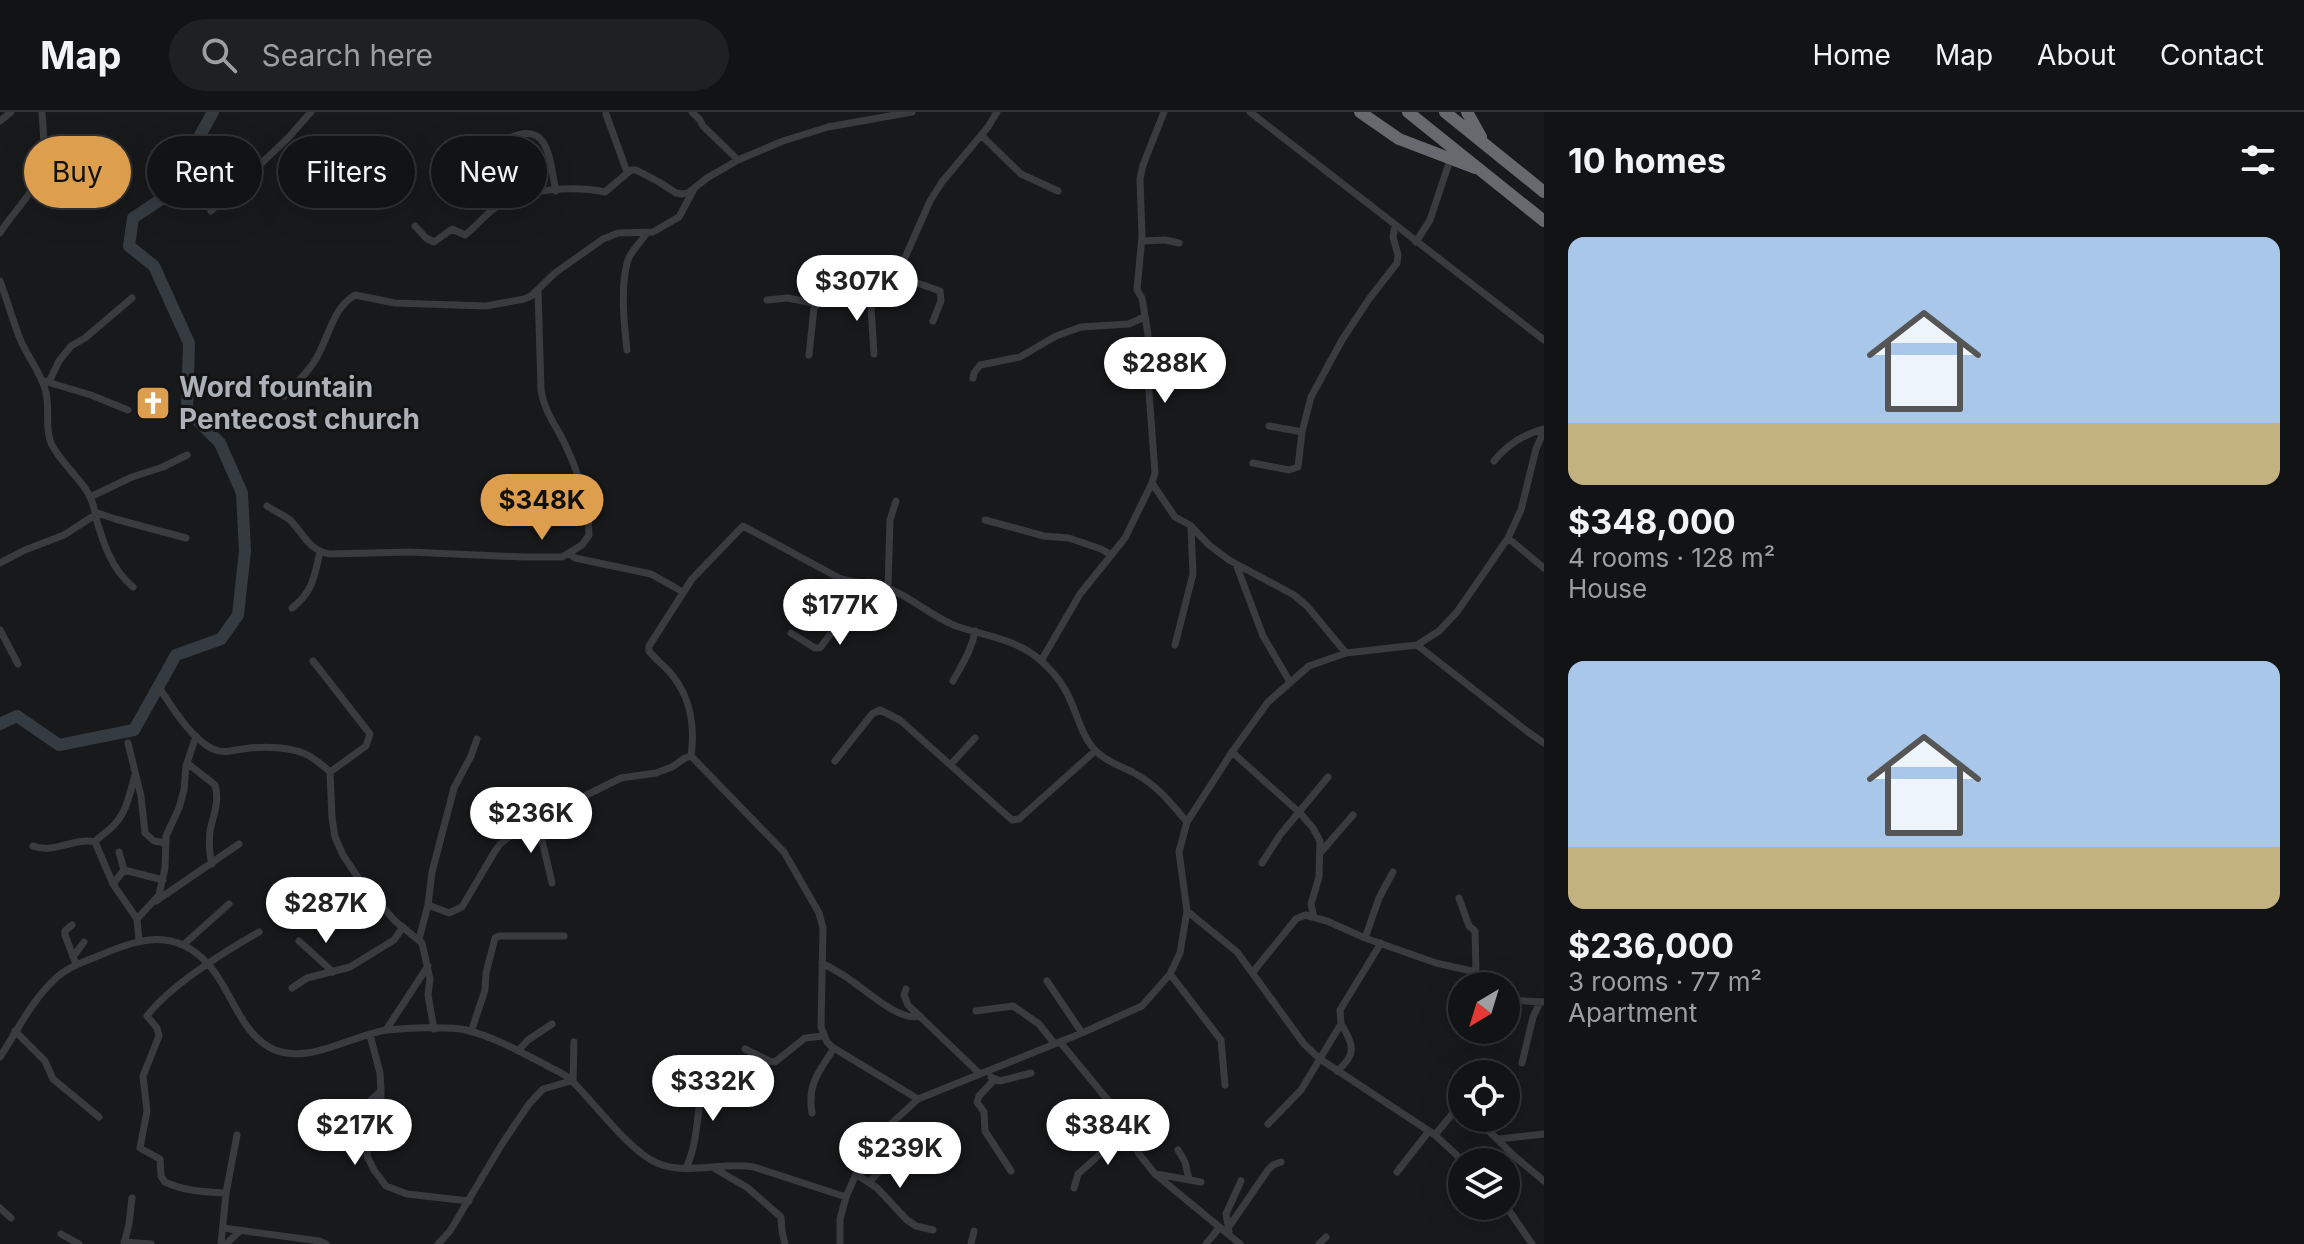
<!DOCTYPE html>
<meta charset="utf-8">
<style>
:root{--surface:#121314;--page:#1f2022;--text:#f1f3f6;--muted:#9c9ea0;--line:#313234;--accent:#dd9e4d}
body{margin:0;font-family:Inter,sans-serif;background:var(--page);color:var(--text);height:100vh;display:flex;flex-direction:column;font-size:30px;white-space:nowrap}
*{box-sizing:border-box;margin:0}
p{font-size:26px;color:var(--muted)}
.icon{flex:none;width:44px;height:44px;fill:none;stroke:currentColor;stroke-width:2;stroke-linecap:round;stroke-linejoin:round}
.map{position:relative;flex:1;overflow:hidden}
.side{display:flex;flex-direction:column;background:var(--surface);width:760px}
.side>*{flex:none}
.top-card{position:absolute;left:24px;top:24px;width:760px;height:72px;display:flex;gap:16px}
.needle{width:52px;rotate:218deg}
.tools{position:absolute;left:1448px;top:860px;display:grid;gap:16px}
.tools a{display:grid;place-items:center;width:72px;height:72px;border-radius:50%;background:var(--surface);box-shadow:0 8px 32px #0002,0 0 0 2px var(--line);font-size:40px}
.price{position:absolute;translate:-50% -68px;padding:0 18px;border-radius:28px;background:#fff;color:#222;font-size:26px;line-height:52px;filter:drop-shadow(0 2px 4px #0008)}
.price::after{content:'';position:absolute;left:50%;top:48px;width:24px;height:18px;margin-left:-12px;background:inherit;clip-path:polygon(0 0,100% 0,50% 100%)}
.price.active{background:var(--accent);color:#111}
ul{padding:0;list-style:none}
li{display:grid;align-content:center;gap:16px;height:424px;padding:0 24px}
li span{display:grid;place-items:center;height:248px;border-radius:16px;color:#555}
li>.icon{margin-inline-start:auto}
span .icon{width:144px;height:144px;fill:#fffc;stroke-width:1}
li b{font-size:34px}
h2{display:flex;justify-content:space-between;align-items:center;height:96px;padding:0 24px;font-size:34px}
.pill{padding:0 28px;border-radius:36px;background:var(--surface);box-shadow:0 8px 32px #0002,0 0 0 2px var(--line);font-size:28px;line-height:72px}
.pill.active{background:var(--accent);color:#111}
header{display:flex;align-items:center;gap:48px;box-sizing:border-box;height:112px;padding:0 40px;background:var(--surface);border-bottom:2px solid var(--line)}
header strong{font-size:38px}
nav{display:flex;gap:44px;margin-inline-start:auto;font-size:28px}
.search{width:560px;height:72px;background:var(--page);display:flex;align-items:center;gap:20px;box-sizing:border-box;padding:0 28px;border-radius:44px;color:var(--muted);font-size:30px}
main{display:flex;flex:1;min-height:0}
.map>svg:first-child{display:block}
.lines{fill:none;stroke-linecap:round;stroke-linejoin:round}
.river{stroke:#343c42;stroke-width:12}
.street{stroke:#3a3b3f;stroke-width:7}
.highway{stroke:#666a6f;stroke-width:12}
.labels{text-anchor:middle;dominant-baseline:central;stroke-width:6;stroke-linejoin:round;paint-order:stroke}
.poi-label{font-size:28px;font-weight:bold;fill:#acb1b8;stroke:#131415;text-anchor:start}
</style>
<header>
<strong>Map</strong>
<div class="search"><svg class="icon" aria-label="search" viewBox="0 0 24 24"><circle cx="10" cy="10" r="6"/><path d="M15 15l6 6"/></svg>Search here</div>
<nav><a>Home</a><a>Map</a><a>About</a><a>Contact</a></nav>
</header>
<main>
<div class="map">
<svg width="1544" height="1132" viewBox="0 0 1544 1132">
<rect width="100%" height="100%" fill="#18191a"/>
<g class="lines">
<path class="river" d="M0,612L17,604L59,633L134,618L176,543L221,527L238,503L245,439L242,381L220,331L187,298L189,231L154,154L129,134L133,106L166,84L213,0"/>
<path class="street" d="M692,0L700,8L703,14L738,48
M1250,0L1544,228
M606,2L627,60
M0,9L11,0
M981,23L1021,62L1058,79
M507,27C550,6 549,48 556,79
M211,99L288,26L311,0
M415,114L426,126L434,130L452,117L465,123C477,114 486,101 499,93C526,76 575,74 605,80L631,58H636L659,70L676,81L682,82L688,81L707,66L738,48L783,29L828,15L912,0
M0,121C12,101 35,81 41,57C46,39 43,19 42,0
M1142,129L1165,128L1179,131
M1416,130L1430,108L1450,48
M895,163L940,179L941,189L933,209
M0,169C7,188 13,209 20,227C27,244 40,259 45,277C51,295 44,314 51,331C63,357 93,373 95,403L64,423L25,438L0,451
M870,179L874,242
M767,188L788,186L817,192
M627,238C624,212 620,173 628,148C631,139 641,130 646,122
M809,243L814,196L820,189L834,184L870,179L895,163L904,148L930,89L942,70L988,15L997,0
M973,266L974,261L980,253L1020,245L1056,224L1081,215L1129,212L1144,205
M44,269L91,283L128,298
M49,270L59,249L71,234L85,226L132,186
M284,284C295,273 306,262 314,250C328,229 332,196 355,183L395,191L486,194L524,187L531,184L555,161L603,127L618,121L653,120L679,105L693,79
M1269,314L1302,320
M1494,349C1507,333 1524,322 1544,317
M1253,351L1289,358L1298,355L1302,320L1311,285L1342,228L1369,187L1397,151L1398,143L1393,125L1395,113
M1152,371L1175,405L1190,413L1209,433L1229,448L1294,483L1307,494L1346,541
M90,385L132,365L163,355L187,343
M267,394C274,399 284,403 290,408C304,422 309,439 330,442L410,440L524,445H562L582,433L589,423C589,390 578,359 564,330C555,312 544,299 541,278L538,178
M95,400L115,407L186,426
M95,403C103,430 111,457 133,475
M985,408L1044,424L1069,426L1101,437L1111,443
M1508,426L1544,456
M570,442L575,446L651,462L683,480
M1236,452L1263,524L1290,570
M888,476L890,408L896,389
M292,496C313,480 314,465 320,440
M0,518L18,552
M791,521L815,536H820L869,470
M1175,533L1193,462L1191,415
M1417,533L1528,620L1544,631
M313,549L370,622L366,634L330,660
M1041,549L1080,482L1125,426L1152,371L1155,361L1147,253L1148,222L1142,186L1137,178L1142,124L1140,67L1143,53L1164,0
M953,569C962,552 972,538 975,519
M160,577C172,595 192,628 213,637C224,642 232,638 243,637C262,634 294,634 311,645C318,649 324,655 330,660L332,706L335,725L343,743L361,770L395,809L422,831L430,867L428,883L434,917
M128,631L141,684L145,721L154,729L166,731
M1232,640L1300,701L1313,716L1320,729L1319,765L1311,792L1314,805
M691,644C695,616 691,586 672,563C665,554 656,548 649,539V534L692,467L743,414L839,466C857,472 875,470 892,478C915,488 933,505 956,514C984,524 1017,527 1040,548C1048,555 1059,567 1064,576C1077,596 1079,623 1097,640C1108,651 1122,654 1134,661C1157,673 1171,691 1187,710
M835,649L872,602L880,598L900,608L1012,708L1019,707L1095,639
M187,651L215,673C220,690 213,703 210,719C209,730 209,742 212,752
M951,652L975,626
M135,663C130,680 127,699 115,712C109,719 101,723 95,730L113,772L137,807L139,828
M537,707L552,771
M33,734C55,742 74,725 95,730
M1321,740L1353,703
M1262,751L1280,723L1328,665
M124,758L163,768
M113,772L124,758L119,740
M1459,786L1469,814L1475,819L1476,860
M156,789L239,732
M428,793L449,801L462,795L495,739L500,732L522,715L621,666L656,661L672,655L685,646L691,644L784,740L819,801L823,816L821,915L827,930L832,935L918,987
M1187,799L1237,840L1304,932L1320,947L1435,1023L1464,1050
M137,807L159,783L165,756L166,724L179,696L184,678L186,654L196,624
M72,813L65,819V823L76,852
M1365,826L1379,786L1393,760
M419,827L428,793L432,760L454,676L471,644L477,627
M299,829L333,860
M183,833L229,792
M73,845L84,830
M822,851C831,856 841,861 849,867C866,878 899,910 920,904
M1253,860L1296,807L1305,803L1327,809L1365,826L1436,851L1476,860L1480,874
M1170,862L1221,928L1225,973
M1047,869L1082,921
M292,876L307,866L350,855L394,828L403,815
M906,877L904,883L908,893L980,962
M1506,888L1544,890
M976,899L1013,894L1039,912L1054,931
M386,918L428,854
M15,919L45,949L53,967L99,1005
M471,920L485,878L486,861L495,826L499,824H564
M370,923L380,961L381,979V991L369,1031L367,1044L374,1058L386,1074L407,1082L469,1089
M1060,930L1111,992L1139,1042L1155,1062L1240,1132
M745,937L769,949L775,950L805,926L823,924
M518,939L528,928L552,912
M0,945C18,918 31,889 56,866C68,855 83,850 98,844C139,827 174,814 209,853C232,879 241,924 275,938C311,952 352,923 387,918C406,916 448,914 466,918C494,925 519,939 544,952C552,957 563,961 570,967C594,990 629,1039 657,1051C687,1064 723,1049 754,1055L846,1085
M1522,951L1533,905L1540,890
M1337,959C1357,943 1354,932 1341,912
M991,965L1000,969L1031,961
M994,968L979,984L977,990L984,1000L985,1019L1011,1059
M573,970L574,930
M812,1001C807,972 819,960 834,936
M1476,1006L1513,1043L1544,1069
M1268,1012L1301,978L1341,912L1340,898L1381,831
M337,1018L381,979
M1435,1023L1453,1001L1462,998
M1499,1027L1544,1022
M1178,1038L1185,1050L1189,1067
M712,1055L748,1076L781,1105L782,1119L785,1132
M686,1056C702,1023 694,983 711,951
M1397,1060L1429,1019
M856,1062L877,1076L907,1108L916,1114L933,1118
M1156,1062L1201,1070
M869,1070C886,1055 889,1047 881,1025
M1074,1076L1078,1062L1108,1035L1129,1025
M226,1081C205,1080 184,1079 165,1070L161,1064L160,1047L140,1036L147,999L143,964L159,924L157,916L147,904C169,874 227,838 259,820
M1506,1094L1532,1132
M0,1096L11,1106
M223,1116L319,1129L326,1132
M1228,1116L1268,1058L1273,1053L1281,1050
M1229,1119L1226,1102L1241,1069
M61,1122L79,1132
M124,1130L151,1132
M124,1132L129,1112L132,1086
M221,1132L226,1081L237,1023
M226,1132L240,1119
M438,1132L450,1119L502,1032L529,992L543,977L571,969
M840,1132V1107L846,1085L856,1062L892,1011L918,987L1082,921L1142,894L1170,862L1180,841L1187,799L1179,740L1187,710L1232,640L1268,590L1309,554L1346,541L1417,533L1439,519L1457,500L1508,426L1521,398L1536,337L1544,319
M971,1132L974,1119
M1206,1132L1219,1116
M1319,1132L1326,1125"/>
<path class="highway" d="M1360,0L1399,27L1475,56
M1408,0L1544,109
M1445,0L1544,80
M1467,0L1481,25"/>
</g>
<defs>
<g id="church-square" transform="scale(1.8)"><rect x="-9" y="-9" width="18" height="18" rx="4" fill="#dd9e4d" stroke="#131415"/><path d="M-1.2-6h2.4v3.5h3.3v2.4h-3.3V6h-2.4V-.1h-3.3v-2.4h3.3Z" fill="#fff"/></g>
</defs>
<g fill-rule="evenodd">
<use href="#church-square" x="153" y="291"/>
</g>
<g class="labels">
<g class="poi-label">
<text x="179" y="275">Word fountain<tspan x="179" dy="32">Pentecost church</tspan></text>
</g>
</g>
</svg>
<div class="tools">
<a><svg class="needle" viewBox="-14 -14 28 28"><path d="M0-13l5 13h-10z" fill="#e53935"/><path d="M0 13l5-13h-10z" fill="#9c9ea0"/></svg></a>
<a><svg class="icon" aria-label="locate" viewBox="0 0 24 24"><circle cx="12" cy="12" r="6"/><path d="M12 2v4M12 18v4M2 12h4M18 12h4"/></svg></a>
<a><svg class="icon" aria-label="layers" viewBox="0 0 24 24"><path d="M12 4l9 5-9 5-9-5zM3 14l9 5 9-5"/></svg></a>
</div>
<b class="price" style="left:857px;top:211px">$307K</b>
<b class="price" style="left:1165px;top:293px">$288K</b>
<b class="price active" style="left:542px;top:430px">$348K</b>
<b class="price" style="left:840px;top:535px">$177K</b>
<b class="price" style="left:531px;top:743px">$236K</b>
<b class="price" style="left:326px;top:833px">$287K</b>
<b class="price" style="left:713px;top:1011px">$332K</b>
<b class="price" style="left:355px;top:1055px">$217K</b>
<b class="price" style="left:1108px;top:1055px">$384K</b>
<b class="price" style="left:900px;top:1078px">$239K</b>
<div class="top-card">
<a class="pill active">Buy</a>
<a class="pill">Rent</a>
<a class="pill">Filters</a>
<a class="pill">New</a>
</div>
</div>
<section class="side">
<h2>10 homes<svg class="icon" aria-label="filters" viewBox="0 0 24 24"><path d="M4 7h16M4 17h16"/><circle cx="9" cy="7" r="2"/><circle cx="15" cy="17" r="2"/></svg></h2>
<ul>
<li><span style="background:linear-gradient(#a9c7e8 75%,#c2b280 0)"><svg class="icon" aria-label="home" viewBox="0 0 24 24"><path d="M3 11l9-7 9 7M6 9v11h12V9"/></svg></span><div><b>$348,000</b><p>4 rooms · 128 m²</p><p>House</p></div></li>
<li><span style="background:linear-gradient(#a9c7e8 75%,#c2b280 0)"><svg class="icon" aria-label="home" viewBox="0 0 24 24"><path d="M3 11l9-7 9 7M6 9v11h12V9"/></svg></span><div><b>$236,000</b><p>3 rooms · 77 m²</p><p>Apartment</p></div></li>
</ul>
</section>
</main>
